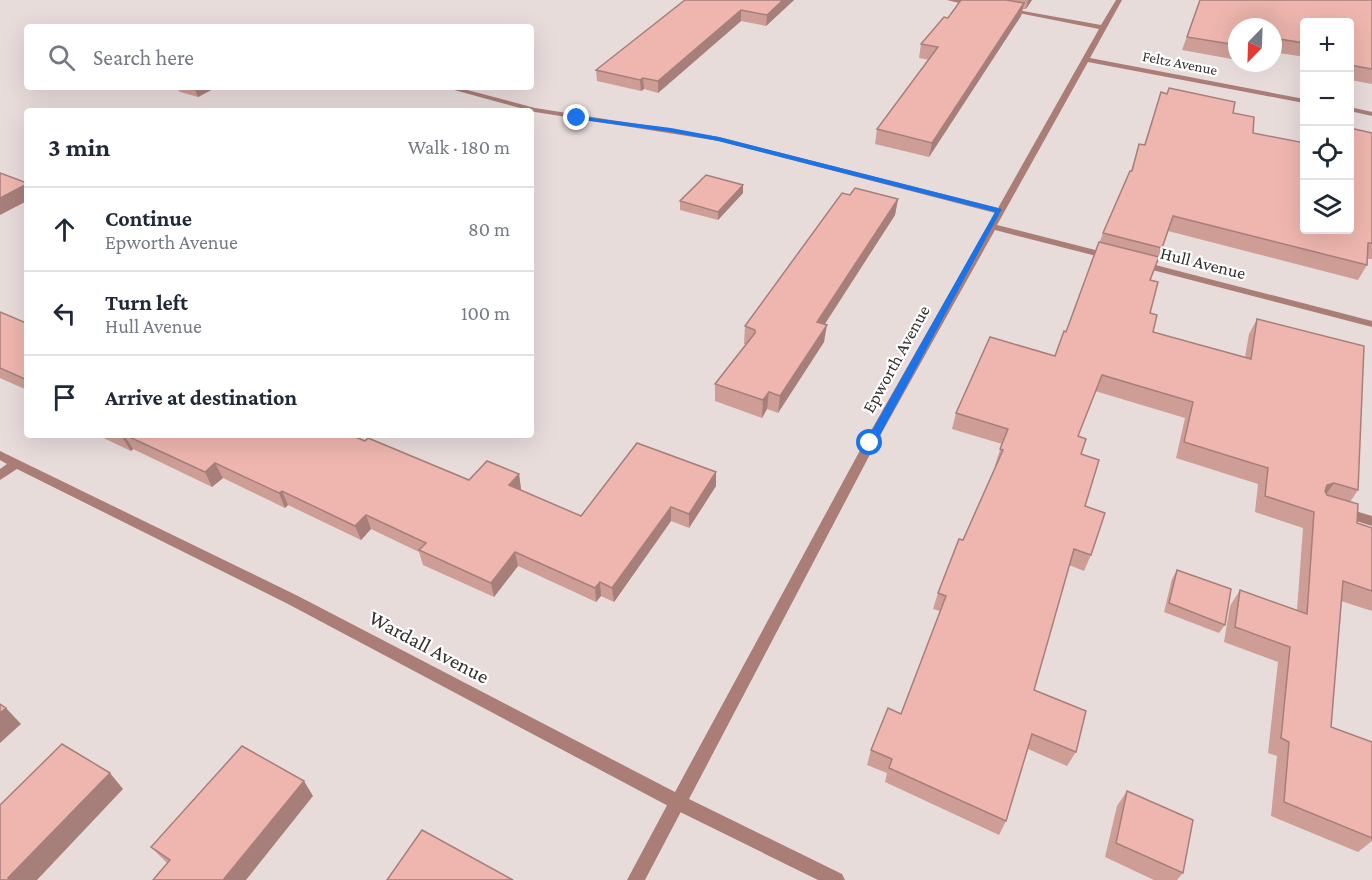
<!DOCTYPE html>
<html lang="en">
<head>
<meta charset="utf-8">
<style>
	:root { --surface:#fff; --page:#f2f2f3; --text:#1f2937; --muted:#747a83; --line:#e0e1e3 }
	body { margin:0; font-family:"Crimson Pro",serif; background:var(--page); color:var(--text) }
	.controls { position:absolute; right:18px; top:18px; display:grid; overflow:hidden; border-radius:6px; box-shadow:0 6px 24px #0002 }
	.controls button { width:54px; height:54px; display:grid; place-items:center; padding:0; border:0; border-bottom:2px solid var(--line); background:var(--surface); color:var(--text); font:30px sans-serif }
	.compass { position:absolute; left:1228px; top:18px; width:54px; height:54px; border-radius:50%; background:var(--surface); box-shadow:0 6px 24px #0002; rotate:203deg }
	.stop { position:absolute; width:18px; height:18px; margin:-14px; border:4px solid #1a73e8; border-radius:50%; background:#fff }
	.stop.end { background:#1a73e8; border-color:#fff; box-shadow:0 2px 6px #0008 }
	.list { margin:0; padding:0; list-style:none }
	h2 { display:flex; justify-content:space-between; align-items:center; height:78px; margin:0; padding:0 24px; font-size:26px }
	h2 small { font-size:20px; font-weight:400; color:var(--muted) }
	.list li { display:grid; grid-template-columns:39px 1fr auto; gap:18px; align-items:center; box-sizing:border-box; height:84px; padding:0 24px; border-top:2px solid var(--line) }
	.list b { display:block; font-size:22px; white-space:nowrap }
	.list p { margin:0; font-size:20px; white-space:nowrap; color:var(--muted) }
	.list em { font-size:20px; font-style:normal; color:var(--muted) }
	.icon { flex:none; width:33px; height:33px; fill:none; stroke:currentColor; stroke-width:2; stroke-linecap:round; stroke-linejoin:round }
	.map { position:relative; flex:none; width:1372px; height:880px; overflow:hidden }
	.search { position:absolute; background:var(--surface); box-shadow:0 6px 24px #0002; left:24px; top:24px; width:510px; height:66px; display:flex; align-items:center; gap:15px; box-sizing:border-box; padding:0 21px; border-radius:6px; color:var(--muted); font-size:22px }
	.panel { position:absolute; background:var(--surface); box-shadow:0 6px 24px #0002; left:24px; top:108px; width:510px; height:330px; border-radius:6px }
	.map>svg:first-child { display:block }
</style>
</head>
<body>
<div class="map">
<svg width="1372" height="880" viewBox="0 0 1372 880">
	<rect width="100%" height="100%" fill="#e8dcdb"/>
	<g fill="none" stroke-linecap="round" stroke-linejoin="round">
		<g fill="#aa7d77" fill-rule="evenodd">
			<path d="M1342,507L1372,516V526L1337,515L1336,512L1337,509Z"/>
			<path d="M678,794L684,796L686,802L645,880H627L672,796Z"/>
		</g>
		<g fill="#aa7d77" fill-rule="evenodd">
			<path d="M947,0H960L978,5L975,7Z"/>
			<path d="M1116,0H1122L1090,58L1304,99V103L1088,62L997,225L1115,255L1117,257L1112,260L995,230L876,443L689,799L842,874L845,880H818L672,808L288,604L17,469L0,480V469L7,464L0,460V451L298,596L675,792L864,443L995,213L719,141L535,112L443,87H456L535,108L719,137L998,208L1099,29L1004,10L1007,8L1101,25Z"/>
			<path d="M1350,107L1372,112V116L1350,111Z"/>
			<path d="M1140,261L1372,321V327L1137,266L1135,264Z"/>
		</g>
	</g>
	<g fill="#cd9d96">
		<path d="M685,0H794L766,26L741,21L658,93L644,89L641,91L597,81L596,70Z"/>
		<path d="M961,0H1032L1026,9H1023L1021,16L929,157L875,144L877,129L929,60L919,58L921,44L948,18Z"/>
		<path d="M1200,0H1372V84L1350,80V22H1305V57L1273,52V27H1237V60L1182,50Z"/>
		<path d="M175,87H217L198,97L180,92Z"/>
		<path d="M1161,92L1233,113L1253,133L1305,230L1372,133V259H1368L1367,265L1358,280L1168,231L1150,280V313L1153,332L1245,357L1249,334L1257,319L1358,490L1350,502L1357,523L1372,528V611L1341,601L1331,727L1372,742V841L1358,852L1271,816L1277,756L1268,753L1278,662L1224,642L1230,606L1240,590L1297,610L1303,528L1255,512L1258,484L1176,458L1185,418L1095,391L1078,436L1081,454L1085,506L1091,555L1084,571L1069,565L1034,690L1076,752L1067,766L1028,749L1006,821L999,835L885,782L887,773L867,765L871,750L901,714L940,611L933,609L938,593L963,540L996,466L995,465L1002,444L952,429L956,413L1055,356L1066,332L1103,233L1131,171L1139,144L1144,145Z"/>
		<path d="M743,185V193L718,220L680,210V201Z"/>
		<path d="M850,195L898,199L895,215L825,324L824,342L778,413L767,409L762,418L715,401V384L746,344H744L745,326Z"/>
		<path d="M0,312L26,323H27V390L0,378Z"/>
		<path d="M97,435H351L469,480L519,474L521,489L520,490L581,516L716,472V486L689,528L671,521L614,602L601,596L596,602L518,566L494,597L423,565L419,552L371,529L361,540L288,505L285,508L223,478L212,487L133,449L131,451Z"/>
		<path d="M1177,570L1225,625L1219,633L1164,612L1172,579Z"/>
		<path d="M1127,791L1183,873L1177,880H1154L1105,857L1117,806Z"/>
		<path d="M313,796L167,863L151,847Z"/>
	</g>
	<g fill="#a77f7a">
		<path d="M783,0H794L766,26L767,15Z"/>
		<path d="M1028,0H1032L1026,9Z"/>
		<path d="M1024,3L1021,16L929,157L932,143Z"/>
		<path d="M741,10V21L658,93V81Z"/>
		<path d="M643,78L644,89L641,91L640,80Z"/>
		<path d="M194,87H217L198,97Z"/>
		<path d="M27,184V201L0,215V198Z"/>
		<path d="M743,185V193L718,220V212Z"/>
		<path d="M898,199L895,215L815,339L817,322Z"/>
		<path d="M827,325L824,342L778,413L780,396Z"/>
		<path d="M769,392L767,409L762,418L763,400Z"/>
		<path d="M124,435L133,449L131,451L122,437Z"/>
		<path d="M215,463L223,478L212,487L205,472Z"/>
		<path d="M716,472V486L689,528V514Z"/>
		<path d="M519,474L521,489L512,500L509,485Z"/>
		<path d="M1334,483L1323,499L1327,485Z"/>
		<path d="M282,491L288,505L285,508L279,493Z"/>
		<path d="M671,507V521L614,602L612,588Z"/>
		<path d="M366,515L371,529L361,540L355,526Z"/>
		<path d="M515,552L518,566L494,597L491,583Z"/>
		<path d="M600,582L601,596L596,602L595,588Z"/>
		<path d="M6,708L21,724L0,743V713Z"/>
		<path d="M110,773L123,789L37,880H10L8,878Z"/>
		<path d="M304,781L313,796L246,880H223Z"/>
	</g>
	<g fill="#eeb6ae" stroke="#a77f7a" stroke-width="1.5">
		<path d="M685,0H783L767,15L741,10L658,81L643,78L640,80L596,70Z"/>
		<path d="M961,0H1006L1024,3L932,143L877,129L938,47L921,44L944,17L948,18Z"/>
		<path d="M1200,0H1372V69L1350,65V22H1305V43L1273,38V27H1237V45L1187,37Z"/>
		<path d="M1169,88L1235,102L1233,113L1254,117L1253,133L1305,143V230H1350V128L1372,133V243H1368L1367,265L1173,216L1162,248L1103,233L1130,171H1132L1139,144L1145,145L1161,92L1167,94Z"/>
		<path d="M0,173L27,183V184L0,198Z"/>
		<path d="M706,175L743,185L718,212L680,201Z"/>
		<path d="M855,188L898,199L817,322L827,325L780,396L769,392L763,400L715,384L755,333V330L745,326L842,193L850,195Z"/>
		<path d="M1099,242L1159,257L1150,280L1158,282L1150,313L1157,315L1153,332L1251,359L1257,319L1364,346L1358,490L1334,483L1327,485L1325,491L1327,495L1358,504L1357,523L1372,528V591L1343,581L1331,727L1372,742V838L1284,802L1289,742L1281,738L1290,647L1235,627L1240,590L1307,614L1314,512L1265,496L1268,468L1184,442L1193,402L1102,375L1078,436L1086,439L1081,454L1099,460L1085,506L1105,513L1091,555L1074,549L1034,690L1086,711L1076,752L1032,734L1006,821L889,768L892,759L871,750L888,708L901,714L946,596L938,593L959,539L963,540L1003,450L1000,449L1008,429L956,413L990,337L1055,356L1064,331L1066,332Z"/>
		<path d="M0,312L26,323H27V380L0,368Z"/>
		<path d="M125,435H351L365,441L368,438L469,480L487,461L519,474L509,485L581,516L637,443L716,472L689,514L671,507L612,588L600,582L595,588L515,552L491,583L419,550L426,543L366,515L355,526L282,491L279,493L215,463L205,472Z"/>
		<path d="M1177,570L1231,589L1225,625L1169,603Z"/>
		<path d="M0,704L6,708L0,713Z"/>
		<path d="M62,744L110,773L8,878L11,880H0V805Z"/>
		<path d="M242,746L304,781L223,880H153L170,860L151,847Z"/>
		<path d="M1127,791L1193,820L1183,873L1116,843Z"/>
		<path d="M422,830L513,880H387Z"/>
	</g>
	<path fill="#1a73e8" d="M577,116L671,128L719,137L1002,209L874,446L870,447L865,443L995,212L718,141L671,132L575,119Z"/>
	<g text-anchor="middle" dominant-baseline="central" stroke-width="4.5" stroke-linejoin="round" paint-order="stroke">
		<g font-size="15" fill="#34302f" stroke="#fff">
			<text transform="translate(1180 63) rotate(11)">Feltz Avenue</text>
		</g>
		<g font-size="18" fill="#34302f" stroke="#fff">
			<text transform="translate(1203 263) rotate(14)">Hull Avenue</text>
			<text transform="translate(896 359) rotate(-61)">Epworth Avenue</text>
		</g>
		<g font-size="21" fill="#34302f" stroke="#fff">
			<text transform="translate(429 647) rotate(28)">Wardall Avenue</text>
		</g>
	</g>
</svg>
<div class="controls">
<button>+</button>
<button>−</button>
<button><svg class="icon" aria-label="locate" viewBox="0 0 24 24"><circle cx="12" cy="12" r="6"/><path d="M12 2v4M12 18v4M2 12h4M18 12h4"/></svg></button>
<button><svg class="icon" aria-label="layers" viewBox="0 0 24 24"><path d="M12 4l9 5-9 5-9-5zM3 14l9 5 9-5"/></svg></button>
</div>
<svg class="compass" viewBox="-18 -18 36 36"><path d="M0-13l5 13h-10z" fill="#e53935"/><path d="M0 13l5-13h-10z" fill="#747a83"/></svg>
<div class="stop" style="left:870px;top:443px"></div>
<div class="stop end" style="left:577px;top:118px"></div>
<div class="search"><svg class="icon" aria-label="search" viewBox="0 0 24 24"><circle cx="10" cy="10" r="6"/><path d="M15 15l6 6"/></svg>Search here</div>
<section class="panel">
<h2>3 min<small>Walk · 180 m</small></h2>
<ul class="list">
<li><svg class="icon" aria-label="ahead" viewBox="0 0 24 24"><path d="M12 20V5M6 11l6-6 6 6"/></svg><div><b>Continue</b><p>Epworth Avenue</p></div><em>80 m</em></li>
<li><svg class="icon" aria-label="left" viewBox="0 0 24 24"><path d="M17 20v-9H6M10 6l-5 5 5 5"/></svg><div><b>Turn left</b><p>Hull Avenue</p></div><em>100 m</em></li>
<li><svg class="icon" aria-label="arrive" viewBox="0 0 24 24"><path d="M6 21V4h12l-3 4 3 4H6"/></svg><div><b>Arrive at destination</b></div></li>
</ul>
</section>
</div>
</body>
</html>
